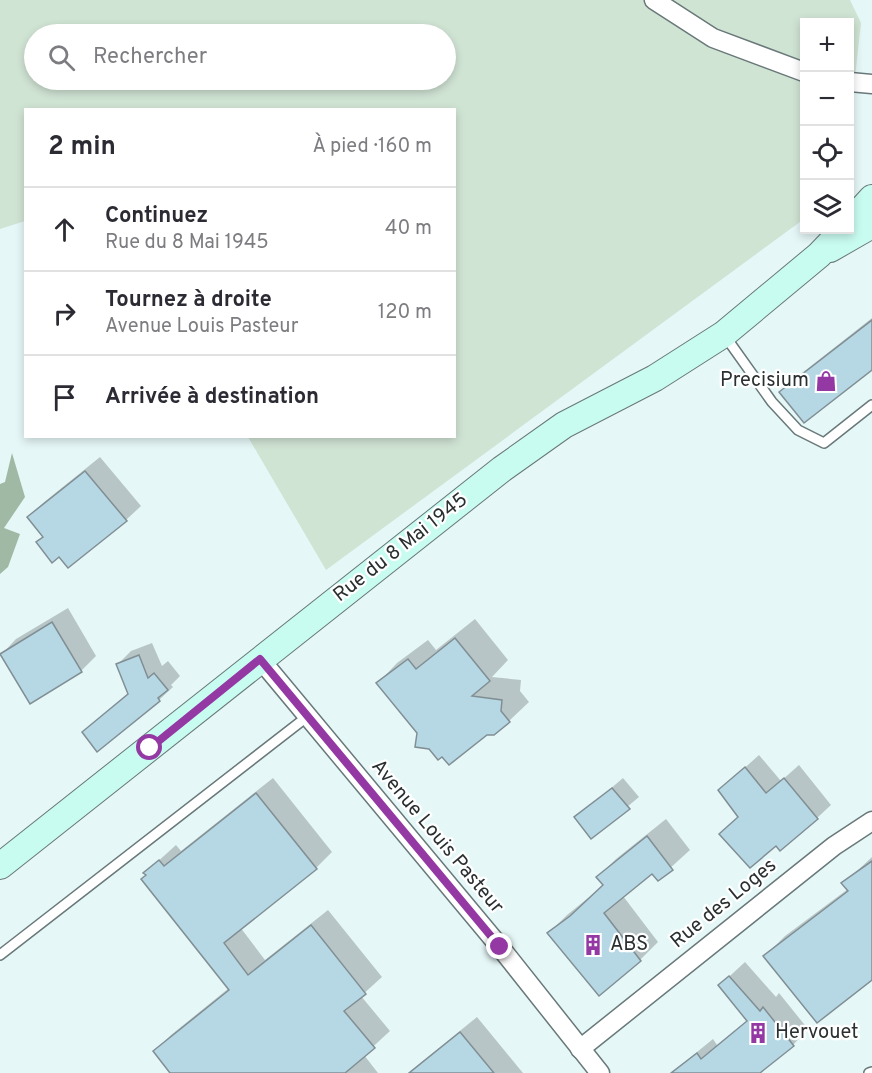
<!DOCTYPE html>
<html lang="fr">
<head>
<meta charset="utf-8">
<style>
	:root { --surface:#fff; --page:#f7f7f7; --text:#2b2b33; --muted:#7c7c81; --line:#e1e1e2 }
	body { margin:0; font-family:Overpass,sans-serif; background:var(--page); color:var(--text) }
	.controls { position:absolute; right:18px; top:18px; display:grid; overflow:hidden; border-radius:0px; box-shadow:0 3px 9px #0003 }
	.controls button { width:54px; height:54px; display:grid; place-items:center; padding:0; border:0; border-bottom:2px solid var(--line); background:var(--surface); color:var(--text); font:30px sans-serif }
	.stop { position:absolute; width:18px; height:18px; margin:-14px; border:4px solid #9438a3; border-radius:50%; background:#fff }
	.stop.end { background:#9438a3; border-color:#fff; box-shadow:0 2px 6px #0008 }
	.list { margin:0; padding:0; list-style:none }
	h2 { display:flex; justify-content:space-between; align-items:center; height:78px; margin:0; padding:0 24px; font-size:26px }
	h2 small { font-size:20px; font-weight:400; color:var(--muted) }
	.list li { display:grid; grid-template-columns:39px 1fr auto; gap:18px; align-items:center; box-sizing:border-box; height:84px; padding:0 24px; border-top:2px solid var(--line) }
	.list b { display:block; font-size:22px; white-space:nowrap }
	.list p { margin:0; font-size:20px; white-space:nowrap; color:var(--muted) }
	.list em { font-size:20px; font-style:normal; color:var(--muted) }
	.icon { flex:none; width:33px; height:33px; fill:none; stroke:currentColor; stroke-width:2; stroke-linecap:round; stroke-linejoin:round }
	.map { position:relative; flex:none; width:872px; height:1073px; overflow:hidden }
	.search { position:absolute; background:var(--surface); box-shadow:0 3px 9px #0003; left:24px; top:24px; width:432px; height:66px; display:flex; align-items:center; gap:15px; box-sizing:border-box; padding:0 21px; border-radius:33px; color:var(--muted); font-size:22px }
	.panel { position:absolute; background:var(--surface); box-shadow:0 3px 9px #0003; left:24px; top:108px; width:432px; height:330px; border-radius:0px }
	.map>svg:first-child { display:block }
</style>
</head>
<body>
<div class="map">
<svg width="872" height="1073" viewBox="0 0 872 1073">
	<rect width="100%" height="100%" fill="#e6f7f8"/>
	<path fill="#d0e4d4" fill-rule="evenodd" d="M0,0H850L861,23L850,122V22H804V219L326,570L248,437L454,436V110H26L25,221L0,229ZM34,34H446V80H34Z"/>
	<path fill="#a0b9a4" d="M12,453L25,497L4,528L20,534L8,567L0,574V484L5,482Z"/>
	<g fill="#0003">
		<path d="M872,318V368L781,392L797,377Z"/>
		<path d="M100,457L141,506L126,520L59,555L29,517L43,503Z"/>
		<path d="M68,608L96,656L81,671L1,655L16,639Z"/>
		<path d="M475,619L508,660L492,677L521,680L520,691L529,702L509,721L418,733L378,683L397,663L428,640L436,650Z"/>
		<path d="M152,643L162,666L168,661L180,676L171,685L173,687L159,700L84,732L130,692L118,664L131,651Z"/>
		<path d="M759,755L781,781L799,765L831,805L817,818L739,816L720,790Z"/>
		<path d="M273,778L332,852L316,868L240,927L265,960L328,910L382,977L361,996L390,1031L364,1055L378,1073H172L155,1051L171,1035L229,988L145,873L176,845L181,851Z"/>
		<path d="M623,778L639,797L591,837L576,818Z"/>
		<path d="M666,819L690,850L658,879L652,872L623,896L658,942L640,960L549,933L567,915L604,885L598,877L616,859Z"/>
		<path d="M872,857V978L765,956L785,936L848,889L843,884Z"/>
		<path d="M745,962L776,997L779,993L808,1029L793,1045L757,1073H671L713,1039L717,1045L748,1020L720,985Z"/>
		<path d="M477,1017L523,1073H408Z"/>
	</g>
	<g fill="#b6d8e5" stroke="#818f94" stroke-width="1.5">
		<path d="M872,320V370L804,423L779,392Z"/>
		<path d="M85,471L127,521L68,568L59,557L52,563L36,542L43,537L27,517Z"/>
		<path d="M52,622L82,672L30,704L0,654Z"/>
		<path d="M455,638L490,681L472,696L502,700L501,711L510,722L494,735H487L449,765L442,757L438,760L429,749L415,747L417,733L376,683L408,659L416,669Z"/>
		<path d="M139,655L148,678L154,673L168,690L158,698L160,701L97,752L82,732L128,694L116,664Z"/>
		<path d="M745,767L766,793L784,778L818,819L780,851L776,846L750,868L719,834L738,817L718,790Z"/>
		<path d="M612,788L630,809L591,839L574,817Z"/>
		<path d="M256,793L317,869L224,943L248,975L311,925L366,994L344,1011L375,1048L345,1073H170L153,1051L229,990L141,879L146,875L143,873L159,860L164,866Z"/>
		<path d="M647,836L673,870L658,881L652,874L604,913L641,961L599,996L547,933L570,916L603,885L596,877Z"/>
		<path d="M872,861V980L817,1023L763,956L848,891L841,883Z"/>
		<path d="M729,976L760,1011L763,1007L794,1046L760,1073H671L697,1053L701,1059L747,1021L718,985Z"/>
		<path d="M460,1032L494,1073H409Z"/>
	</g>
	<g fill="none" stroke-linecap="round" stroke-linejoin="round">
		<defs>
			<g id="lane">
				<path d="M725,336L772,402L798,430L824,443L872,405"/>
				<path d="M0,955L308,716"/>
				<path d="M869,1073L872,1072"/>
			</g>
			<g id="street">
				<path d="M654,0L713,38L804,72"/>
				<path d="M850,82L872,84"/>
				<path d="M260,659L500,947L600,1073"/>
				<path d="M580,1049L834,846L872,821"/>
			</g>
			<g id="secondary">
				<path d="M850,222L872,198"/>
				<path d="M830,249L872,225"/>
				<path d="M0,866L502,469L564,425L655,378L724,334L819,255L843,230"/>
			</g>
		</defs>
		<use href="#lane" stroke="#697879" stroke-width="12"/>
		<use href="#street" stroke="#697879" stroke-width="21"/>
		<use href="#secondary" stroke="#697879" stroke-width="28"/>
		<use href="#lane" stroke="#fff" stroke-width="9"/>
		<use href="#street" stroke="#fff" stroke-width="18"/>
		<use href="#secondary" stroke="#c9fcf1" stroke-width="26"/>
	</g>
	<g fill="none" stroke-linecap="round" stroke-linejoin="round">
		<path stroke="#9438a3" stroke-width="8" d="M150,748L260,659L500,947"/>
	</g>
	<defs>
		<symbol id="shop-bare" viewBox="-9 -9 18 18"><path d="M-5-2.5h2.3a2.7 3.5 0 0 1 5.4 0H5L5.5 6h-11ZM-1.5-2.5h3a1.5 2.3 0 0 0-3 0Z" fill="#9438a3" stroke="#fff" stroke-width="2.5" paint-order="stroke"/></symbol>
		<symbol id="building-bare" viewBox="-9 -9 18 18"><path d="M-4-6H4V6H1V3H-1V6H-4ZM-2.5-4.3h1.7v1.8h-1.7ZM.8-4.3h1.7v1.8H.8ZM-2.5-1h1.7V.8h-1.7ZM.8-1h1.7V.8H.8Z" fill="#9438a3" stroke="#fff" stroke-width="2.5" paint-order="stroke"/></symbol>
	</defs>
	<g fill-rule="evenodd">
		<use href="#shop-bare" x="811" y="366" width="30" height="30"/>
		<use href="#building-bare" x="578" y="930" width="30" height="30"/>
		<use href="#building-bare" x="743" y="1018" width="30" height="30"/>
	</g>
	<g text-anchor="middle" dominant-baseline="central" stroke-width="4.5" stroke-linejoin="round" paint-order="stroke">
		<g font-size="20" fill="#2a3031" stroke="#fff" text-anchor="start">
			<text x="809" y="381" text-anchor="end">Precisium</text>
			<text x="610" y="945">ABS</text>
			<text x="775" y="1033">Hervouet</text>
		</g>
		<g font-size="20" fill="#2a3031" stroke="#fff">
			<text transform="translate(401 548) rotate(-38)">Rue du 8 Mai 1945</text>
			<text transform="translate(437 837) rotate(50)">Avenue Louis Pasteur</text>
			<text transform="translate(724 904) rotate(-39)">Rue des Loges</text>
		</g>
	</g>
</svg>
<div class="controls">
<button>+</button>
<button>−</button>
<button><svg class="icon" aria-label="locate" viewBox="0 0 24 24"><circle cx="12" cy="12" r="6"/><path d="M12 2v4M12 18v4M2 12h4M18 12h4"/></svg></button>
<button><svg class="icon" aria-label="layers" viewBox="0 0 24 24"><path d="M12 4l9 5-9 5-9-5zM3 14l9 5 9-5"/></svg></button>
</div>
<div class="stop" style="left:150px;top:748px"></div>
<div class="stop end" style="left:500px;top:947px"></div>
<div class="search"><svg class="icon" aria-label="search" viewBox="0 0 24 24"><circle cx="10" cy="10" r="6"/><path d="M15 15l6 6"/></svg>Rechercher</div>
<section class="panel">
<h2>2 min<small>À pied · 160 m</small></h2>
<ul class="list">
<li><svg class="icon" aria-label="ahead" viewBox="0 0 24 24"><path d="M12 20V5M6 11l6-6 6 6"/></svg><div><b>Continuez</b><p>Rue du 8 Mai 1945</p></div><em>40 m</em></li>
<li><svg class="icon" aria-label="right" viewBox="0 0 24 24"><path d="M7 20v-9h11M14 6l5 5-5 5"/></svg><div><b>Tournez à droite</b><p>Avenue Louis Pasteur</p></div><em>120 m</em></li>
<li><svg class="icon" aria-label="arrive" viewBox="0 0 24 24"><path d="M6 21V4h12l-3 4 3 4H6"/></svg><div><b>Arrivée à destination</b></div></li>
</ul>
</section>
</div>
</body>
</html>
